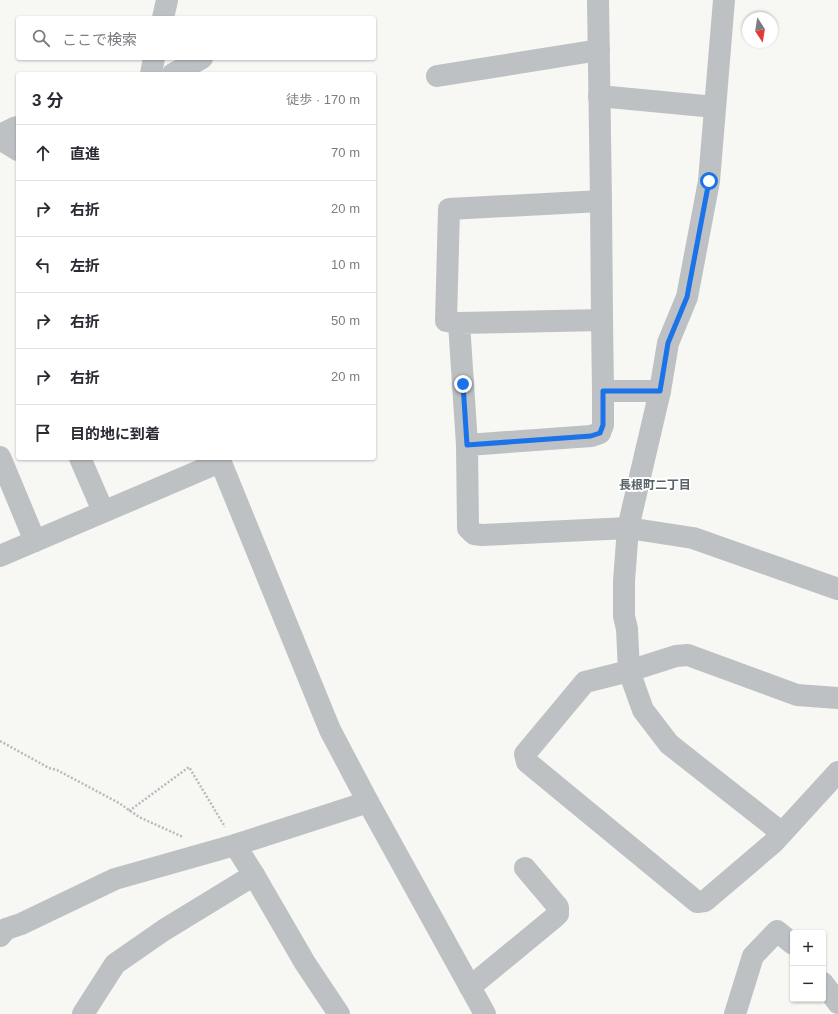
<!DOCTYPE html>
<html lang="ja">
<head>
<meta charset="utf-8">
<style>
	:root { --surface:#fff; --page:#f2f2f3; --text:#2b2b33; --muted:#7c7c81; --line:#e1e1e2 }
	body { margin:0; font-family:Helvetica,"Noto Sans JP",sans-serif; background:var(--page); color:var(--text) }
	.controls { position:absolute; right:12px; bottom:12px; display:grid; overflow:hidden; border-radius:4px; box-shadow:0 1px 3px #0004 }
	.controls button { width:36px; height:36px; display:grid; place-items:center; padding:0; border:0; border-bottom:1px solid var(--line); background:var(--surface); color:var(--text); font:20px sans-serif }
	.compass { position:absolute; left:742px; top:12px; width:36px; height:36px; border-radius:50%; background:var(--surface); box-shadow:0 1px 3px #0004; rotate:168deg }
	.stop { position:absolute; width:12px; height:12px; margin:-9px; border:3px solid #1a73e8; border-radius:50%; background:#fff }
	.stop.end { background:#1a73e8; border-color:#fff; box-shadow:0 1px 4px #0008 }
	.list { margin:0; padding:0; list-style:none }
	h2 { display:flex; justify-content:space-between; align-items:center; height:52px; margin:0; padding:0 16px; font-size:17px }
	h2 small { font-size:13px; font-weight:400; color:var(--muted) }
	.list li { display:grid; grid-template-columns:26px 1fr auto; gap:12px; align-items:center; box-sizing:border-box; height:56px; padding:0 16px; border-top:1px solid var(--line) }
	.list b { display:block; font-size:15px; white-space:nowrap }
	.list em { font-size:13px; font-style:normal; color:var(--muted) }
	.icon { flex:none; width:22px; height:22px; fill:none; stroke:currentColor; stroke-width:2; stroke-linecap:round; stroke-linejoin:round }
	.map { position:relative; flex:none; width:838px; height:1014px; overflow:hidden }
	.search { position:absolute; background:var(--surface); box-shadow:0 1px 3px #0004; left:16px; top:16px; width:360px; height:44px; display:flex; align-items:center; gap:10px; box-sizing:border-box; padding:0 14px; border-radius:4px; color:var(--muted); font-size:15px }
	.panel { position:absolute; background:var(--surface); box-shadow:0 1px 3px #0004; left:16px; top:72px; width:360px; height:388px; border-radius:4px }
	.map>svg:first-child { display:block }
</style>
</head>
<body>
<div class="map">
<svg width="838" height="1014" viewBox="0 0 838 1014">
	<rect width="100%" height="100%" fill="#f7f7f4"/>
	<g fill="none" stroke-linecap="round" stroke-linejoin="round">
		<g stroke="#b7bbbc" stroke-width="2.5" stroke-dasharray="2 2" stroke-linecap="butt">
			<path d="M0,741L49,768L57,770L119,803L139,817L183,837"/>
			<path d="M129,811L189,767L225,827"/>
		</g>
		<g stroke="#bdc1c4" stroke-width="22">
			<path d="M598,0L601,201L602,320"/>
			<path d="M724,0L709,181L687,297L668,343L660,391L628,528L624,581V616L627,629L629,671L643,710L669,744L782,833"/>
			<path d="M163,18L167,0"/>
			<path d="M151,74L154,58"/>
			<path d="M173,74L202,58"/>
			<path d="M437,76L599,50"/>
			<path d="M599,96L715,107"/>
			<path d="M0,135L14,128L18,127"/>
			<path d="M0,139L18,150"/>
			<path d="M459,323L446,321L449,209L601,201"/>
			<path d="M603,391H660"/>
			<path d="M467,445L591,436L600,433L603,425V391L602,320L459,323L467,445L468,528L474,534L482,535L628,528L693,538L838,589"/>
			<path d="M0,457L35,541"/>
			<path d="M80,458L103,511"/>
			<path d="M219,458L330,730L368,802L485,1014"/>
			<path d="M0,556L220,462"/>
			<path d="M838,698L797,695L688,655L676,656L629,671L585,682L525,754L527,762L697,902L705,901L773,843L838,772"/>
			<path d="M235,845L254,875L305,963L339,1014"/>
			<path d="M0,936L6,929L21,924L115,879L235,845L368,802"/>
			<path d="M823,983L838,1003"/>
			<path d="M470,987L555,917L558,914V907L525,868"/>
			<path d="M83,1014L115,964L164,930L254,875"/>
			<path d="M735,1014L753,956L777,931L793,944"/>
		</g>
	</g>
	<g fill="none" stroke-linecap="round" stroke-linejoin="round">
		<path stroke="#1a73e8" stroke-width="5" d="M463,384L467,445L591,436L600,433L603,425V391H660L668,343L687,297L709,181"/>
	</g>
	<g text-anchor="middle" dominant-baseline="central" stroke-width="4" stroke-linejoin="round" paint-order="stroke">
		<g font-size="12" font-weight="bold" fill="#576268" stroke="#fff">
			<text x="655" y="485">長根町二丁目</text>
		</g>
	</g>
</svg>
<div class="controls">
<button>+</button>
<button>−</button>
</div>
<svg class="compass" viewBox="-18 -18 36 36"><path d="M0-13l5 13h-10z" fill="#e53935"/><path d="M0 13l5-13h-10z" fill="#7c7c81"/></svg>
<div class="stop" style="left:709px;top:181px"></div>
<div class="stop end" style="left:463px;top:384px"></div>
<div class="search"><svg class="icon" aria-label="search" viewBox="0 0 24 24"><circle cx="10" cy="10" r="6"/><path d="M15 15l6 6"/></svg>ここで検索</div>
<section class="panel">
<h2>3 分<small>徒歩 · 170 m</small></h2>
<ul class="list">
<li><svg class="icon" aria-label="ahead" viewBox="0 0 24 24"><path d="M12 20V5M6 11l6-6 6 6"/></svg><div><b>直進</b></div><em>70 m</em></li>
<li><svg class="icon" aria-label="right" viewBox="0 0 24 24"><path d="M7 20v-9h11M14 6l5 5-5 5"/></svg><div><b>右折</b></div><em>20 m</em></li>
<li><svg class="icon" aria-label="left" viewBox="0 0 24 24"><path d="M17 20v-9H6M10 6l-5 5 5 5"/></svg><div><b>左折</b></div><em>10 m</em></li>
<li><svg class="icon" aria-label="right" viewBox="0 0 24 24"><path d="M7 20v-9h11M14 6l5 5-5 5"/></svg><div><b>右折</b></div><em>50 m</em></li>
<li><svg class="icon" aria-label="right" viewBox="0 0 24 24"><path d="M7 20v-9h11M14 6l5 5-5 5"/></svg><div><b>右折</b></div><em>20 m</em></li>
<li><svg class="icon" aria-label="arrive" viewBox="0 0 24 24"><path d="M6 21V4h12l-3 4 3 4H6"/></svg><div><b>目的地に到着</b></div></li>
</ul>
</section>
</div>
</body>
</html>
